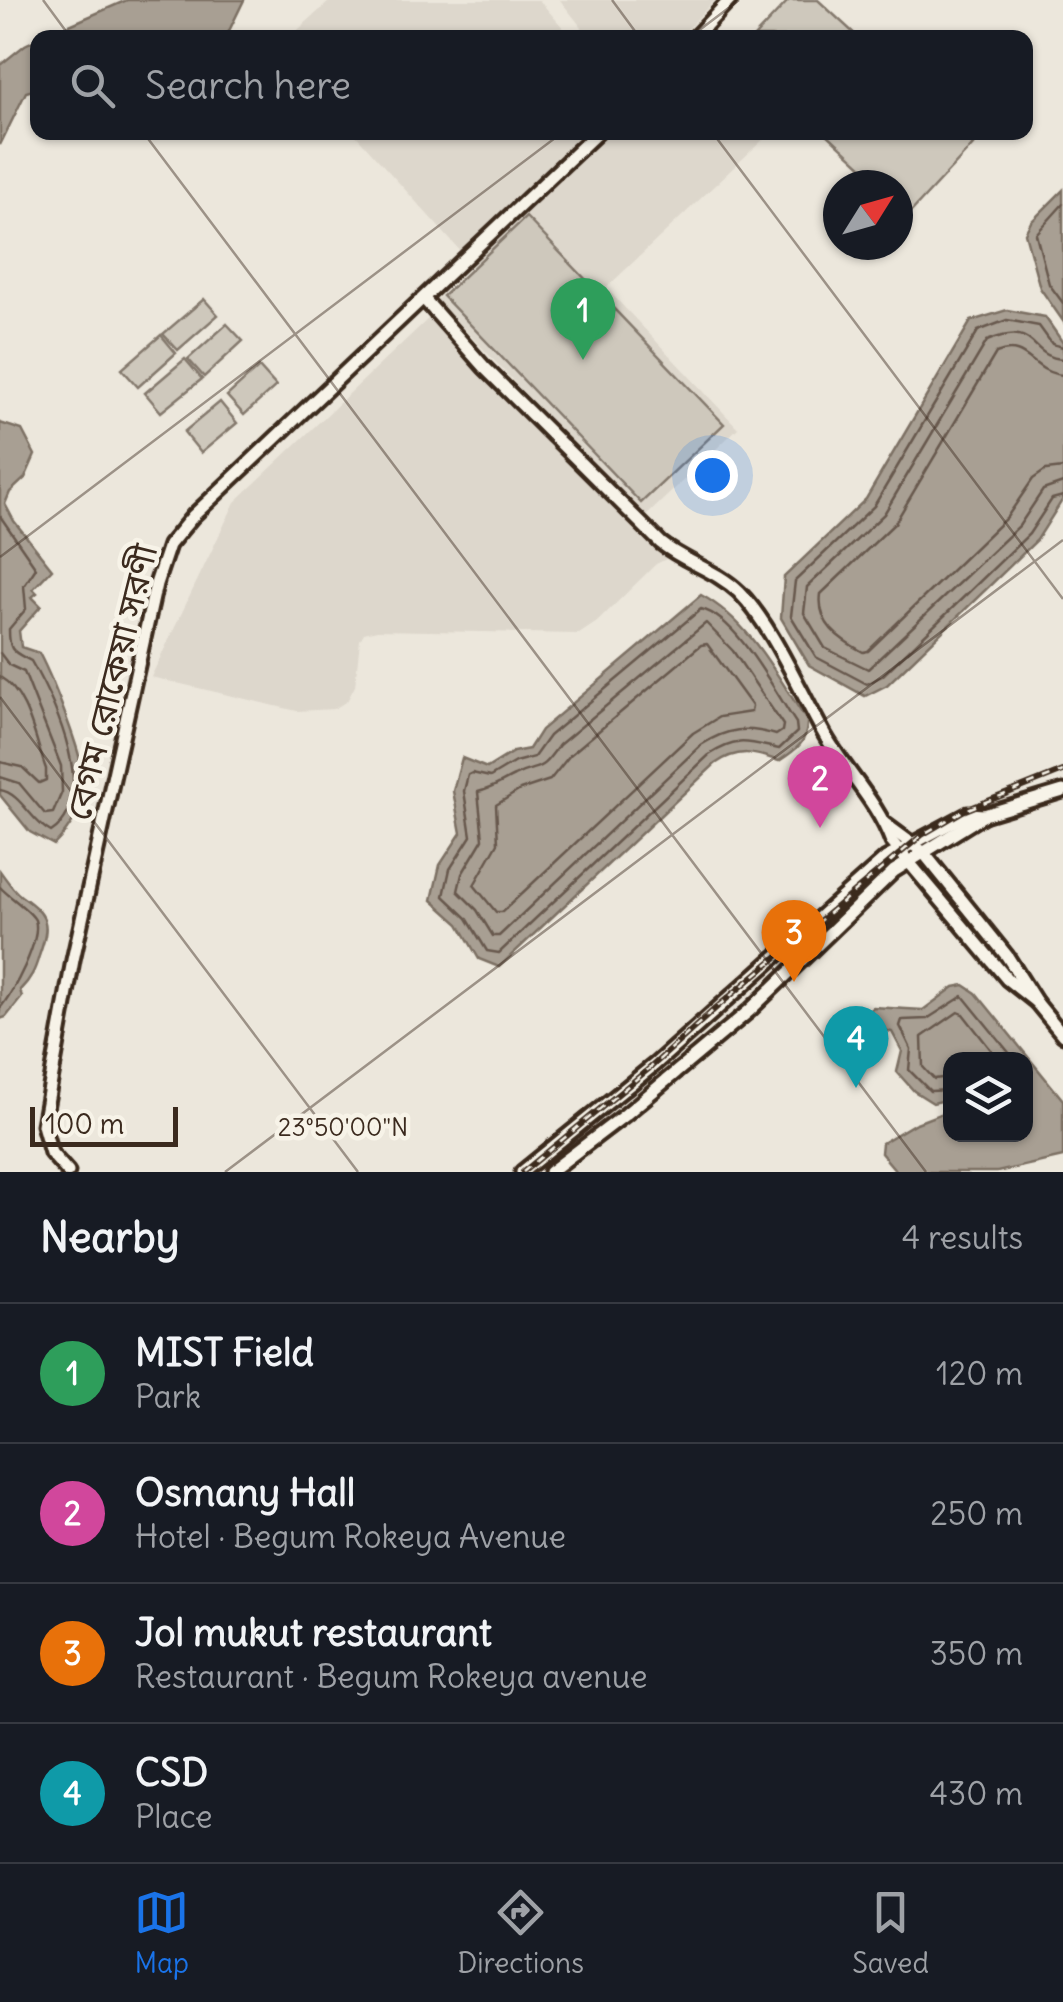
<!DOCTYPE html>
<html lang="en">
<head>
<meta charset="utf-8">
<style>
	:root { --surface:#171b24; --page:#20242c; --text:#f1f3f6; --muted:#9ea1a6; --line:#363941; --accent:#1a73e8 }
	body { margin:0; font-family:Delius,"Noto Sans Bengali",sans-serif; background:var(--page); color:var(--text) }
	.controls { position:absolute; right:30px; bottom:30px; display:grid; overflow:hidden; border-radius:20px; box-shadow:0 2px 8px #0004 }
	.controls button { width:90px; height:90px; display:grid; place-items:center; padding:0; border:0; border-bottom:2px solid var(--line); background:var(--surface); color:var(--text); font:50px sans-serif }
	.compass { position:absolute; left:823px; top:170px; width:90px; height:90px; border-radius:50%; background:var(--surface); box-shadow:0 2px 8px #0004; rotate:53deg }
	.scale { position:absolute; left:30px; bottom:25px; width:148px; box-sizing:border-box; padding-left:10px; border:5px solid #3b2a1e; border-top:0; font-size:28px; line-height:35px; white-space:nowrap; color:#3b2a1e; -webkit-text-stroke:8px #f7f3e8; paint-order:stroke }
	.you { position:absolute; left:712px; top:475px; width:35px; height:35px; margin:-25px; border:8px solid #fff; border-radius:50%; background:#1a73e8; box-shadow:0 0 0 15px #1a73e833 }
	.badge { display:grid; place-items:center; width:65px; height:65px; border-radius:50%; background:var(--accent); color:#fff; font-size:32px; font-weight:700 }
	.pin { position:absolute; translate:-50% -82px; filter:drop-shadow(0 2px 5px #0008) }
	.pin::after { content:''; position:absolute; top:52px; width:35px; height:30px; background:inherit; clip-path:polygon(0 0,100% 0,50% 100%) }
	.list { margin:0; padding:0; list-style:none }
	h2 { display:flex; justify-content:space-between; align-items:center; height:130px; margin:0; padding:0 40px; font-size:42px }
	h2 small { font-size:32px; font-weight:400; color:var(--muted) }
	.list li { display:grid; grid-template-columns:65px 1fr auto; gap:30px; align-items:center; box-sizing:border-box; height:140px; padding:0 40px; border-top:2px solid var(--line) }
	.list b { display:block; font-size:38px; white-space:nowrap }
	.list p { margin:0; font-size:32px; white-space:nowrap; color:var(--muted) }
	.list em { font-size:32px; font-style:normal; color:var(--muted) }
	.icon { flex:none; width:55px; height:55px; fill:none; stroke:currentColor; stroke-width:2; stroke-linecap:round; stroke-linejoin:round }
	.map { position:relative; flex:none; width:1063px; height:1172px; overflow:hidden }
	.search { position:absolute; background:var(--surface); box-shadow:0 2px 8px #0004; left:30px; right:30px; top:30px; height:110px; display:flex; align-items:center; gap:25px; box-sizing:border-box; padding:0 35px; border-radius:20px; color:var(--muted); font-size:38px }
	.sheet { height:690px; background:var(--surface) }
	nav { display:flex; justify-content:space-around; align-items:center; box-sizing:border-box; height:140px; border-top:2px solid var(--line); background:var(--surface); font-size:28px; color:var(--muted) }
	nav a { display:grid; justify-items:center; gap:5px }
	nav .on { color:var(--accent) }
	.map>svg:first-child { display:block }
</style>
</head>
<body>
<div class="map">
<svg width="1063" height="1172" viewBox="0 0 1063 1172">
	<rect width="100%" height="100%" fill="#ece7dc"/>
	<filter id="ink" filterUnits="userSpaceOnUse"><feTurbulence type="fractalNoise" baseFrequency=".01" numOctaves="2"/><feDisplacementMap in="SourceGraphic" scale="20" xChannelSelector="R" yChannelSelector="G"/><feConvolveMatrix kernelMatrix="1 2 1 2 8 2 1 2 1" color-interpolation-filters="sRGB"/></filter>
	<g filter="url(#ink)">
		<g fill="#ddd7cc">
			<path d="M331,0H539L571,37H290Z"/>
			<path d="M560,0H715L680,37L590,38Z"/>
			<path d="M354,133H770L606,288L738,428L643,519L437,300L473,265Z"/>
			<path d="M429,318L668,558L656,564L597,622L579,634L377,630L364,633L360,640L355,686L347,701L334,709L297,711L151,677L235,502Z"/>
		</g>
		<g fill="#cec8bc" stroke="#84796d" stroke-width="2.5">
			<path d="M789,0H818L858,37H754Z"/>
			<path d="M826,133H960L973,145L911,212L898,200V185H882Z"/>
			<path d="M526,217L724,424L641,503L443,296Z"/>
			<path d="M204,299L218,315L178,350L163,334Z"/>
			<path d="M227,324L243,341L204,377L188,359Z"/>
			<path d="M161,335L176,353L138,387L122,369Z"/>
			<path d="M185,359L202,379L161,412L145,393Z"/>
			<path d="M259,367L276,386L244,415L227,396Z"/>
			<path d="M220,402L237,423L201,453L184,432Z"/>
		</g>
		<g fill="#a89f93" stroke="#7c7064" stroke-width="2.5">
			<path d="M127,0H244L226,37H42Z"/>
			<path d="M37,39V89L26,92L0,145V65L25,45Z"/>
			<path d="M1063,190V321L1040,288L1025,233L1031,222Z"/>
			<path d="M1007,310L1045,317L1063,343V499L1037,540L887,685L865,696L809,665L781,618L784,577L866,499L971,321Z"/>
			<path d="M0,423L22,430L35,455L25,478L10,492L5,504L14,521L52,569L33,589L37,593L32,597L41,606L19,631L21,647L39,653C51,676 60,700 69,725C87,775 94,804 54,845L30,832L0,795Z"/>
			<path d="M701,595C750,621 777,676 807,721C808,742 796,750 779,761C754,752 738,748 715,764L499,967L479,959L459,924L432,900L440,865L461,833L453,791L462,758L487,768L513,752L529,749L541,730Z"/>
			<path d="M0,871C6,879 13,890 21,896C48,915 51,923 39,956C35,970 31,979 20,990L22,997L6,1017L0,1019Z"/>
			<path d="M964,985L976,993L1063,1100V1157L997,1172H897L881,1153L882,1143L914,1124L950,1110V1134H1026V1060H950V1099L933,1103L914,1091L897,1072L902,1051L892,1032L869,1026L863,1017L873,1007L923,1010L954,987Z"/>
		</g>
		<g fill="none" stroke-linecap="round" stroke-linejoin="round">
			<g stroke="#67594d" stroke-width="2.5">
				<path d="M1063,204L1036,234L1049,284L1063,303"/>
				<path d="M1063,347L1052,344L1039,326L1007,320L978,331L874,506L795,581L791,616L816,657L867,684L882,676L1029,534L1052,499L1063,496"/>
				<path d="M1063,359C1027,357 1040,320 987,341L884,514L807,587L804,613L825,648L868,669L1019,526L1043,490L1063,483"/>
				<path d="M1063,375C1031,373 1028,340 996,353L895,523L821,594C817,624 839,639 863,652L868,651L1007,517L1033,479L1046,470L1063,468"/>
				<path d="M0,516L36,568L24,586L26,609L9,629C9,653 13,651 31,661C54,701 101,799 51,832C31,822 21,793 0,790"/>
				<path d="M701,609C737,617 775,692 796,723L797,732L779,749C748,742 738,736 709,755L499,953L487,951L467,918L444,896L450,869L471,836L464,791L468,775L472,773L490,777L515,762L534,757L549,736Z"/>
				<path d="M706,623L733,651L783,725L782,731L776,735C747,726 727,728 701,745L499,936H493L477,910L458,891L462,874L483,839L478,792C494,788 499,783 514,776C542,762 537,776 559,745Z"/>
				<path d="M701,645L707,644L752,706L751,712L719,717L693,733L502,912H496L474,885L498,843L496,805L520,790L550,780L570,755Z"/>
				<path d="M0,653L9,665L24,672L61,766L62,792L53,813L45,814L19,783L0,777"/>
				<path d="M0,677C28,693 35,740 46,769V780L39,783L22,767L0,762"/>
				<path d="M0,887C9,897 31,911 35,920C42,939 12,995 0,1008"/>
				<path d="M950,1077L934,1079L923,1067L922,1037L958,1012L963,1014L999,1060"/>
				<path d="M950,1090L930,1091L909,1070L911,1049L900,1026L902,1020L927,1019L963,996L1015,1060"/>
			</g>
			<defs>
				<g id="secondary">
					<path d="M694,38L730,0"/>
					<path d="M424,299L484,367L661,543C686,563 716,570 739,592C773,626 801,694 826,737C847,773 878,803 892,842L1007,979L1036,1002"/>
					<path d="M885,824L923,852L1007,956L1036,1002L1063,1035"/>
					<path d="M68,1172L51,1153L43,1125L73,960L156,584L169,545L193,516L598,132"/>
					<path d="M522,1172L654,1065L886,858L968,814L984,815L1063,791"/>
					<path d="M550,1172L626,1114L749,1011L894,871L984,815"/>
				</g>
			</defs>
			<use href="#secondary" stroke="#3b2a1e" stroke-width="19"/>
			<use href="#secondary" stroke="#f7f3e8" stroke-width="11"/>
			<defs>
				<path id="rail" d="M523,1172L651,1067L717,1007L922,835L963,811L1063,771"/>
			</defs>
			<use href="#rail" stroke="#3b2a1e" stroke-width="6"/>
			<use href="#rail" stroke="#f7f3e8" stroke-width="2.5" stroke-dasharray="8" stroke-linecap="butt"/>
		</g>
	</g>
	<path fill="none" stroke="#3b2a1e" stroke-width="2.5" stroke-opacity="0.45" d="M43,0L71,38M612,0L640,38M689,38L739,0M143,132L926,1172M712,132L1063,599M0,557L563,132M0,697L358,1172M225,1172L1063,540"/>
	<g text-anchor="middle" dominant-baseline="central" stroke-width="9" stroke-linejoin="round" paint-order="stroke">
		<g font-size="35" fill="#3b2a1e" stroke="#f7f3e8">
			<text transform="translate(111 682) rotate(-76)">বেগম রোকেয়া সরণী</text>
		</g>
	</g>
	<g font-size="25" text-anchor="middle" fill="#3b2a1e" stroke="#f7f3e8" stroke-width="9" stroke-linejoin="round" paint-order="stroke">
		<text x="343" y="1136">23°50'00"N</text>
	</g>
</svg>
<div class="controls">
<button><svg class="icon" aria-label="layers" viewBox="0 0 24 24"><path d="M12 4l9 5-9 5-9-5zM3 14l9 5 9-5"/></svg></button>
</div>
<svg class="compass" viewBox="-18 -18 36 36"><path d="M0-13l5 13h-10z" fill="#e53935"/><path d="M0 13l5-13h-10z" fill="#9ea1a6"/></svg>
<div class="scale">100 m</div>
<div class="you"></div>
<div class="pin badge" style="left:583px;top:360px;background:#2e9e5b">1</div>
<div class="pin badge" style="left:820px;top:828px;background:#d1479c">2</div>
<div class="pin badge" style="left:794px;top:982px;background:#e8710a">3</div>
<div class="pin badge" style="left:856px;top:1088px;background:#0f9aa8">4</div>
<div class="search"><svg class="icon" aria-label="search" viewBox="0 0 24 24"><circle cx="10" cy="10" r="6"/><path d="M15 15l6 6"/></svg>Search here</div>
</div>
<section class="sheet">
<h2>Nearby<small>4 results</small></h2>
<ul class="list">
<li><span class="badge" style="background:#2e9e5b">1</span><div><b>MIST Field</b><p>Park</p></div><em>120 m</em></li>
<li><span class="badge" style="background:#d1479c">2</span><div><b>Osmany Hall</b><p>Hotel · Begum Rokeya Avenue</p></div><em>250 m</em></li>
<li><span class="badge" style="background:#e8710a">3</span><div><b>Jol mukut restaurant</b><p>Restaurant · Begum Rokeya avenue</p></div><em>350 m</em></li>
<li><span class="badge" style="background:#0f9aa8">4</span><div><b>CSD</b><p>Place</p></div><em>430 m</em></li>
</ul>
</section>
<nav>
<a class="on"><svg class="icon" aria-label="map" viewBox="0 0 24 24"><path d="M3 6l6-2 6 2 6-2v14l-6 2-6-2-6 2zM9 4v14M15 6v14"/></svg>Map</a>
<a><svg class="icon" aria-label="directions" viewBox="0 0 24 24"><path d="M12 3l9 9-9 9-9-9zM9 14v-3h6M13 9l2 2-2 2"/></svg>Directions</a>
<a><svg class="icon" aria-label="saved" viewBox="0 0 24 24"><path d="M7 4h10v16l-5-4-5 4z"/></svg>Saved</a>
</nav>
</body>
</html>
